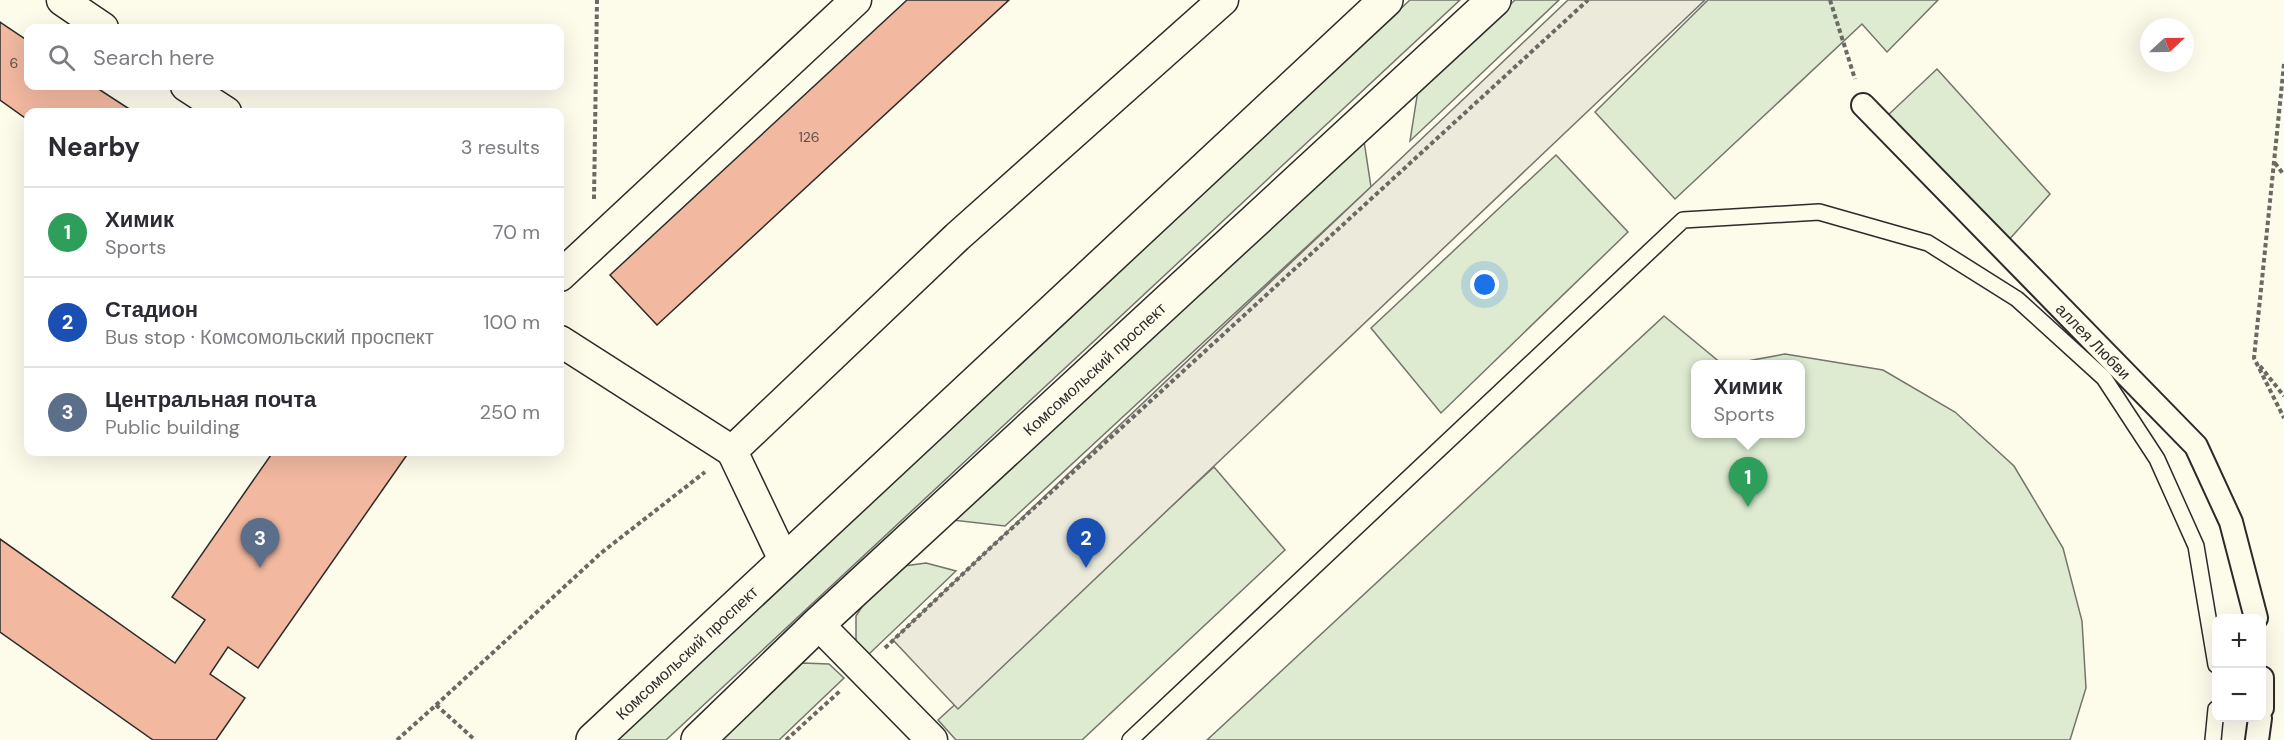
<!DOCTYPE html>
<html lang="en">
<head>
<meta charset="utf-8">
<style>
	:root { --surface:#fff; --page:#f2f2f3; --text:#2b2b33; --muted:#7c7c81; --line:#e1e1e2; --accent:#0f766e }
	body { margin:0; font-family:"DM Sans",sans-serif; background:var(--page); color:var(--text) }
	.controls { position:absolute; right:18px; bottom:18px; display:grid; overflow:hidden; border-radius:12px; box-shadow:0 6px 24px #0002 }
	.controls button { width:54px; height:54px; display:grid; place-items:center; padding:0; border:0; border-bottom:2px solid var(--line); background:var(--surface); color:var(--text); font:30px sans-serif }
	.compass { position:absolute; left:2140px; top:18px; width:54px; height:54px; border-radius:50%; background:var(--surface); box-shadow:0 6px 24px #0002; rotate:68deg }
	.you { position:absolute; left:1485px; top:285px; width:21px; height:21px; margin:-15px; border:4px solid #fff; border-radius:50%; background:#1a73e8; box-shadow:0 0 0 9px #1a73e833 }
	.badge { display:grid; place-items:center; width:39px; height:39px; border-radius:50%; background:var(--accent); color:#fff; font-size:20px; font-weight:700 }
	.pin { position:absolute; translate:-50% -50px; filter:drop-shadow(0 2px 3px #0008) }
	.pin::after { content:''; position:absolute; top:32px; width:21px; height:18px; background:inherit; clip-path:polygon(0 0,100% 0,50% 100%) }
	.popup { position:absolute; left:1691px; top:360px; width:114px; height:78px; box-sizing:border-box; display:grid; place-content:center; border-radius:12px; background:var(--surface); filter:drop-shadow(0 2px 4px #0005); font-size:20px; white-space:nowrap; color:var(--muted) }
	.popup b { font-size:22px; color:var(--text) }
	.popup::after { content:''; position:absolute; left:50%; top:100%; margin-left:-12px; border:12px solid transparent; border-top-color:var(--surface) }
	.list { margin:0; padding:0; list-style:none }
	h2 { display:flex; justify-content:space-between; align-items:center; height:78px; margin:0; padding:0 24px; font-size:26px }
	h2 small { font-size:20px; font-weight:400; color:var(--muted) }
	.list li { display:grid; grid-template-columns:39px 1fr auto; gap:18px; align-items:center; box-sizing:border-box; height:90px; padding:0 24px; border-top:2px solid var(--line) }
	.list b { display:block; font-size:22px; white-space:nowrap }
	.list p { margin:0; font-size:20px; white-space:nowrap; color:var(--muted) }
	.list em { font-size:20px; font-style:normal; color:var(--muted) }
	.icon { flex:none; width:33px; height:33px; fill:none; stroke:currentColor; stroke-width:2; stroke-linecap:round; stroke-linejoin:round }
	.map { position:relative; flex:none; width:2284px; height:740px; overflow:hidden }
	.search { position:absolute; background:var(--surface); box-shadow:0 6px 24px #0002; left:24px; top:24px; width:540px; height:66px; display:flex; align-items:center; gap:15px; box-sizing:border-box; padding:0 21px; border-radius:12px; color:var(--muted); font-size:22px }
	.panel { position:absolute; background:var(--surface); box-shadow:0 6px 24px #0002; left:24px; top:108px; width:540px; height:348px; border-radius:12px }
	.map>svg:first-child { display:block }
</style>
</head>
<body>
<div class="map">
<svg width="2284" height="740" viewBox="0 0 2284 740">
	<rect width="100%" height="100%" fill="#fdfbea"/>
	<g fill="#deebd1" stroke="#74746e" stroke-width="1.5">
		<path d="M1410,0H1460L666,740H614Z"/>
		<path d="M1515,0H1559L1410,141L1418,90Z"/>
		<path d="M1708,0H1938L1887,52L1862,24L1675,199L1595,112Z"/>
		<path d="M1937,69L2050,194L2007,242L1887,116Z"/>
		<path d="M1364,141L1371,187L1005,526L952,520Z"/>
		<path d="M1556,155L1628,232L1441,413L1371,328Z"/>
		<path d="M1664,316L1722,364H1696V434H1800V364H1731L1785,354L1883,370L1955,412L2014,466L2063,548L2082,621L2086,688L2070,740H1207Z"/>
		<path d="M1214,467L1285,550L1082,740H956L938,720Z"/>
		<path d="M926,563L956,571L868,655L856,641V616L865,602L904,566Z"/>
		<path d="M802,663L829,664L844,678L779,740H718Z"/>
	</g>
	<path fill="#eceadb" stroke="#74746e" stroke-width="1.5" d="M1568,0H1705L958,709L893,640Z"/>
	<g fill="#f2b8a0" stroke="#2b2b2b" stroke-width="1.5">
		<path d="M907,0H1009L657,325L610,275Z"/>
		<path d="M0,22L28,41V86H94L134,112H28V120L0,100Z"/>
		<path d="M273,452H409L258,668L228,647L210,674L245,698L216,740H153L0,632V539L175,663L205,620L172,597Z"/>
	</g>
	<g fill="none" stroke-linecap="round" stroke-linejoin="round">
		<defs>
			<g id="service">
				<path d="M1130,740L1683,220L1819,212L1928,243L2017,299L2104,378L2157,459L2196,546L2216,665"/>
				<path d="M2213,740L2216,709"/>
			</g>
			<g id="pedestrian">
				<path id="s1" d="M1863,105L2196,446L2231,522L2256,618"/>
				<path d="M2262,678V708"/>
				<path d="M2257,740L2260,718"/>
			</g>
			<g id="minor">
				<path d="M62,0L103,28"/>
				<path d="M186,86L226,112"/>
				<path d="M560,276L856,0"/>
				<path d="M560,341L732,451"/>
				<path d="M784,560L732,451L957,237L1223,0"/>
				<path d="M818,624L932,740"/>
			</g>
			<g id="primary">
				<path id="s2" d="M593,740L1386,0"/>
				<path id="s3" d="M698,740L818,624L1494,0"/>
			</g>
		</defs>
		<use href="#service" stroke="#2b2b2b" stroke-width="18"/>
		<use href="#pedestrian" stroke="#2b2b2b" stroke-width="26"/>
		<use href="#minor" stroke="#2b2b2b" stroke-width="33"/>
		<use href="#primary" stroke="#2b2b2b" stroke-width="36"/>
		<g stroke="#6a6964" stroke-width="4" stroke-dasharray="4.5 3" stroke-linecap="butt">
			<path d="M1830,0L1855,79"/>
			<path d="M2284,64L2254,358L2284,418"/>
			<path d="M2275,163L2284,175"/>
			<path d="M594,199L597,0"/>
			<path d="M2260,366L2284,396"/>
			<path d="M885,648L987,551L1588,0"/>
			<path d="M436,705L601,553L705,472"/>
			<path d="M397,740L436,705L475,740"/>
			<path d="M786,740L840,691"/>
		</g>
		<use href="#service" stroke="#fdfbea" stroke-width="15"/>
		<use href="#pedestrian" stroke="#fdfbea" stroke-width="22"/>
		<use href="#minor" stroke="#fdfbea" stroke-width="30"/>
		<use href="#primary" stroke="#fdfbea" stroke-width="33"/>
	</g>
	<g text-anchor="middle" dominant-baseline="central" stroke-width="4.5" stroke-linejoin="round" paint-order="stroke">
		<g font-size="14" fill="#5d4e48">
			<text x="14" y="63">6</text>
			<text x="809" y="137">126</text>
		</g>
		<g font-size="16" fill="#2b2b2b" stroke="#fdfbea">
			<text stroke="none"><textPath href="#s1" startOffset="330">аллея Любви</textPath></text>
			<text stroke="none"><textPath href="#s3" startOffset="543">Комсомольский проспект</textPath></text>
			<text stroke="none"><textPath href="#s2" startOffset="128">Комсомольский проспект</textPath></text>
		</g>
	</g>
</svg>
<div class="controls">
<button>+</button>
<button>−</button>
</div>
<svg class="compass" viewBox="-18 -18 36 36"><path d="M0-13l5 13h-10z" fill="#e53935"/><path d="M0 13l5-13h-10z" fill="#7c7c81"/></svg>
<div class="you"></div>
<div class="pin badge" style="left:1748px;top:507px;background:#2e9e5b">1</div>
<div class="popup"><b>Химик</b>Sports</div>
<div class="pin badge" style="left:1086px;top:568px;background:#1a4fb4">2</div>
<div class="pin badge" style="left:260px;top:568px;background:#5c6f8a">3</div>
<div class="search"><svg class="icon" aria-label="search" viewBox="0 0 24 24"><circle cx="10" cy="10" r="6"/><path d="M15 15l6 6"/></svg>Search here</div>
<section class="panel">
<h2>Nearby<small>3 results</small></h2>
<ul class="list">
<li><span class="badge" style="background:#2e9e5b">1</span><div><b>Химик</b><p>Sports</p></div><em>70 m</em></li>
<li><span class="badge" style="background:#1a4fb4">2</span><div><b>Стадион</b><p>Bus stop · Комсомольский проспект</p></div><em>100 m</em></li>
<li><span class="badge" style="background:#5c6f8a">3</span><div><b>Центральная почта</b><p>Public building</p></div><em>250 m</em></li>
</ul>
</section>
</div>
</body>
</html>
